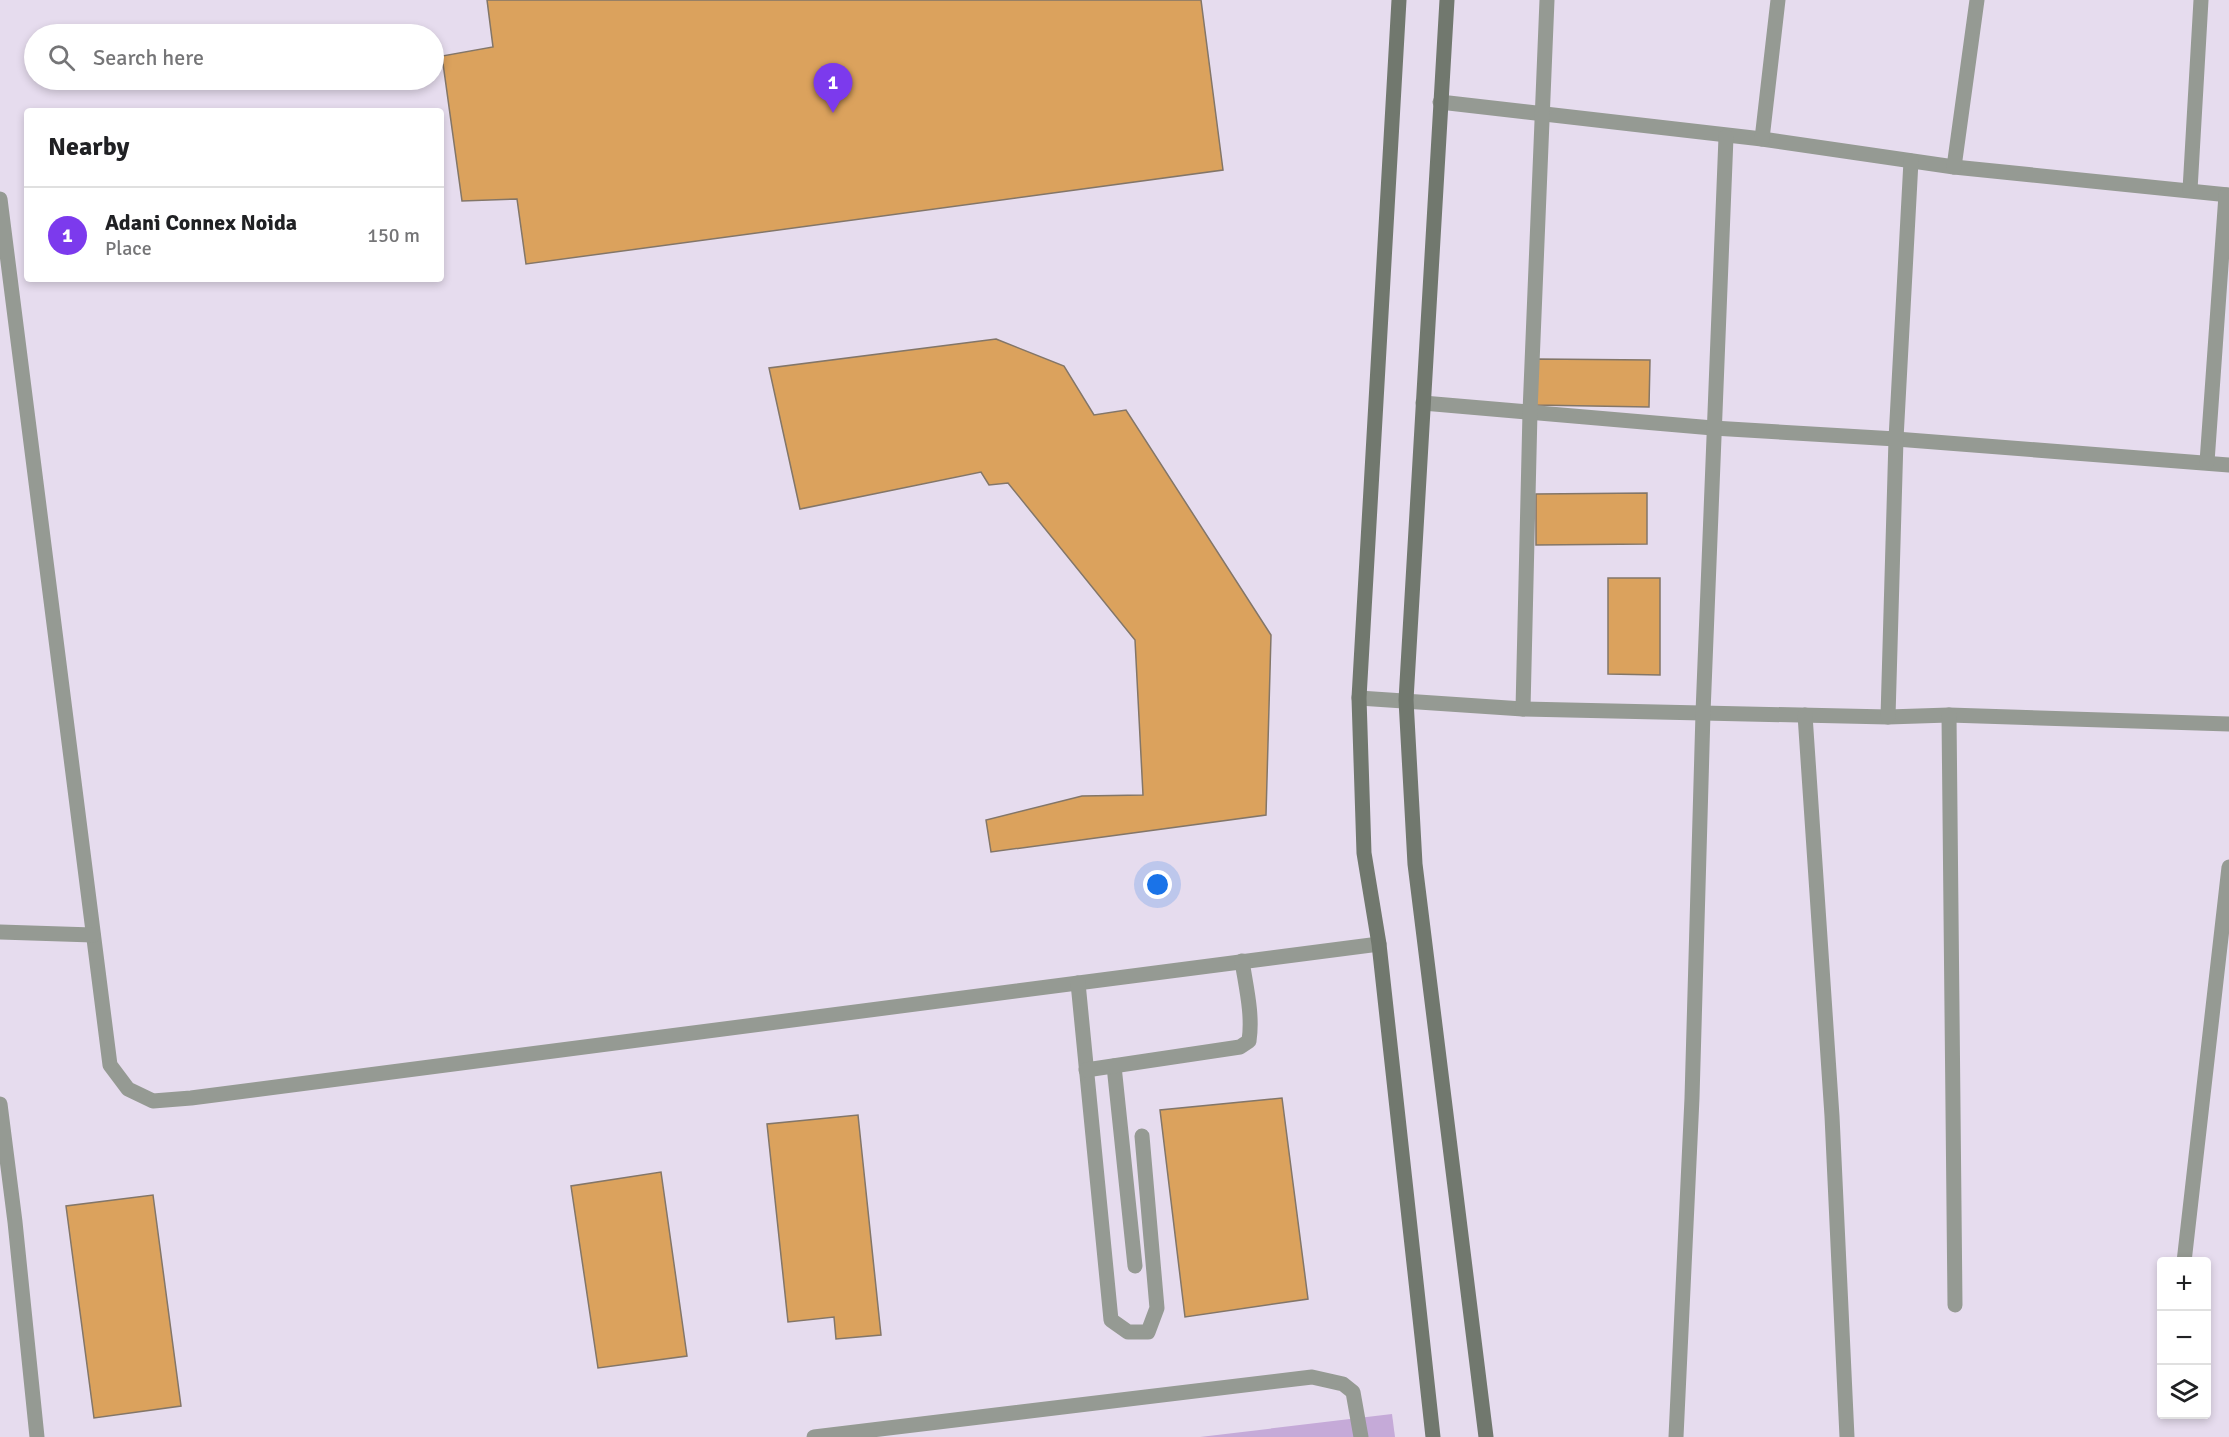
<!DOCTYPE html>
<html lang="en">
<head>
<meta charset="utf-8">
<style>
	:root { --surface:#fff; --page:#f6f6f6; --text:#202124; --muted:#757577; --line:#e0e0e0; --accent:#7c3aed }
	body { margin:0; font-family:Signika,sans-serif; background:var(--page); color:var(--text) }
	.controls { position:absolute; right:18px; bottom:18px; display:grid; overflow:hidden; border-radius:6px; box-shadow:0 3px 9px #0003 }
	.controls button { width:54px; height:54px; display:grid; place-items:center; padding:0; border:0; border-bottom:2px solid var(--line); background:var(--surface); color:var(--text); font:30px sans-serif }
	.you { position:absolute; left:1158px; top:885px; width:21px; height:21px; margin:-15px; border:4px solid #fff; border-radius:50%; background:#1a73e8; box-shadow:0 0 0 9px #1a73e833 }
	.badge { display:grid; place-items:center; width:39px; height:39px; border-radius:50%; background:var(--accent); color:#fff; font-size:20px; font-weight:700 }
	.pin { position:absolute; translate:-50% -50px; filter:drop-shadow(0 2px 3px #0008) }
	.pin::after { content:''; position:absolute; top:32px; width:21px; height:18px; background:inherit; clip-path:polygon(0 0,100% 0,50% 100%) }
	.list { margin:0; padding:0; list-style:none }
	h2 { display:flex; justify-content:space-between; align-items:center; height:78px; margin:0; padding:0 24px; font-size:26px }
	h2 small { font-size:20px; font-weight:400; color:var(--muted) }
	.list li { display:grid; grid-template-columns:39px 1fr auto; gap:18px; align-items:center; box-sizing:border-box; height:96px; padding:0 24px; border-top:2px solid var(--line) }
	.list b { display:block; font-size:22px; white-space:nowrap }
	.list p { margin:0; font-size:20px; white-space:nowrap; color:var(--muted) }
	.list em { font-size:20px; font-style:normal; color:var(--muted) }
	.icon { flex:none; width:33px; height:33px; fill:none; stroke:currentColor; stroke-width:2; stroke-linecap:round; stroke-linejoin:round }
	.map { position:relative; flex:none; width:2229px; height:1437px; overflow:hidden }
	.search { position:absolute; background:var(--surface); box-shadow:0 3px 9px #0003; left:24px; top:24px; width:420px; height:66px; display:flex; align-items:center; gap:15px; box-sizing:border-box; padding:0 21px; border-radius:33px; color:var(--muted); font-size:22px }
	.panel { position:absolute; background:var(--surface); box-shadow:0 3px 9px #0003; left:24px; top:108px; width:420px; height:174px; border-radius:6px }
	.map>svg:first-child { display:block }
</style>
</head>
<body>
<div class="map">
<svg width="2229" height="1437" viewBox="0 0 2229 1437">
	<rect width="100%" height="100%" fill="#e6dcee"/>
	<path fill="#c5aad8" d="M1392,1414L1395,1437H1200Z"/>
	<g fill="#dba25d" stroke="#837668" stroke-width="1.5">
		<path d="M487,0H1201L1223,170L526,264L517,199L462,201L442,56L493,47Z"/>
		<path d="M996,339L1064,366L1094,415L1126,410L1271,635L1266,815L991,852L986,820L1082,796L1143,795L1135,640L1008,483L989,485L981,472L800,509L769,368Z"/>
		<path d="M1536,359L1650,360L1649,407L1535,405Z"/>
		<path d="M1647,493V544L1536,545V494Z"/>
		<path d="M1608,578H1660V675L1608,674Z"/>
		<path d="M1282,1098L1308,1299L1185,1317L1160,1110Z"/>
		<path d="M858,1115L881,1335L836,1339L834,1317L788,1322L767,1124Z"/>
		<path d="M661,1172L687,1356L598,1368L571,1186Z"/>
		<path d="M153,1195L181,1406L94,1418L66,1206Z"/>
	</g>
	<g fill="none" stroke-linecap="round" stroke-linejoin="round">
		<g stroke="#959a93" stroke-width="15">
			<path d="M0,199L110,1065L128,1089L153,1101L191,1098L1379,944"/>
			<path d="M0,932L93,935"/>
			<path d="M1078,983L1111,1320L1128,1332H1148L1157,1308L1142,1136"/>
			<path d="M1114,1066L1135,1266"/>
			<path d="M1086,1070L1240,1047L1249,1041C1253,1015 1246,987 1242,961"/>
			<path d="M0,1104L15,1222L37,1437"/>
			<path d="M814,1437L1312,1377L1343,1384L1353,1392L1361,1437"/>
		</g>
		<g stroke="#959a93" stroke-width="15">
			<path d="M1440,102L1762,139L1954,167L2229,195"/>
			<path d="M1762,139L1778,0"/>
			<path d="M1954,167L1977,0"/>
			<path d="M2190,190L2201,0"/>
			<path d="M1423,403L1713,428L1896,439L2229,465"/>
			<path d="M2207,462L2226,195"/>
			<path d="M1359,698L1523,709L1888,717L1949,715L2229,724"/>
			<path d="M1523,709L1530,412L1547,0"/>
			<path d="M1805,715L1832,1116L1847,1437"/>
			<path d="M1949,715L1955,1305"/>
			<path d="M1888,717L1896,439L1911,161"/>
			<path d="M2184,1262L2229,867"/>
			<path d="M1676,1437L1692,1098L1703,713L1726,137"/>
		</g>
		<g stroke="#71786e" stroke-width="15">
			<path d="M1399,0L1359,698L1364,853L1379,944L1433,1437"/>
			<path d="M1447,0L1406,700L1415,864L1486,1437"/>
		</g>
	</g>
</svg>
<div class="controls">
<button>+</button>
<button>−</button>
<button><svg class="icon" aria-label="layers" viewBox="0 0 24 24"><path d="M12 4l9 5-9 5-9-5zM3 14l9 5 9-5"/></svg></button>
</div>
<div class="you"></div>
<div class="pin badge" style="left:833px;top:113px">1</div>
<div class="search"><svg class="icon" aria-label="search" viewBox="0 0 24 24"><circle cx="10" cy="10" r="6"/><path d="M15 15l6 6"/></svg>Search here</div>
<section class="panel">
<h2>Nearby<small></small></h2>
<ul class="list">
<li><span class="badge">1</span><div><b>Adani Connex Noida</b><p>Place</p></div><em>150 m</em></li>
</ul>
</section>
</div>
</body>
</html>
